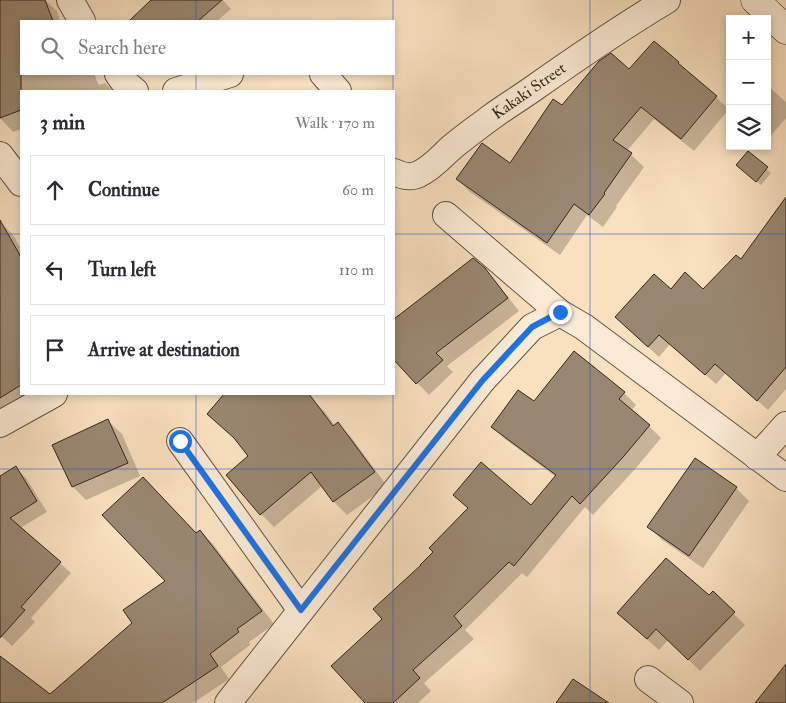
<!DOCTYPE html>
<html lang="en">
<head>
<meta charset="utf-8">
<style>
	:root { --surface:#fff; --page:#f7f7f7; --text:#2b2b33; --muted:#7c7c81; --line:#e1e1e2 }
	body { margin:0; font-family:"IM FELL Double Pica",serif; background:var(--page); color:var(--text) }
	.controls { position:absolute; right:15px; top:15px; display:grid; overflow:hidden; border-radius:0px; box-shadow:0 2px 8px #0003 }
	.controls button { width:45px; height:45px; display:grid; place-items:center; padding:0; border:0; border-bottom:1px solid var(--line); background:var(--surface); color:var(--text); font:25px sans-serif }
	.stop { position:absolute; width:15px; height:15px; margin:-11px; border:4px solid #1a73e8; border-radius:50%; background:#fff }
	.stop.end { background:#1a73e8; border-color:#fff; box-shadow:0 1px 5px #0008 }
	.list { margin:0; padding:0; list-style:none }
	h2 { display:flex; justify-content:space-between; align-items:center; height:65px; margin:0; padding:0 20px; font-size:21px }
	h2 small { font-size:16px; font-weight:400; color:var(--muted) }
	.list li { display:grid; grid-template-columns:32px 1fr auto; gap:15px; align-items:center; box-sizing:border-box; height:70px; margin:0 10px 10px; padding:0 10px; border:1px solid var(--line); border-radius:0px }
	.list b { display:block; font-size:19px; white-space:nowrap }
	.list em { font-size:16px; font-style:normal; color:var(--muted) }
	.icon { flex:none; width:28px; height:28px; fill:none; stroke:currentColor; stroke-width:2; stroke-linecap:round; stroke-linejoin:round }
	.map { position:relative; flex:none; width:786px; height:703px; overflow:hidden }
	.search { position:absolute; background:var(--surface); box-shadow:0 2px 8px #0003; left:20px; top:20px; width:375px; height:55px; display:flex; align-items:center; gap:12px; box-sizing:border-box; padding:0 18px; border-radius:0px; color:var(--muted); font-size:19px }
	.panel { position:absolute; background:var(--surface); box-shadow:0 2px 8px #0003; left:20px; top:90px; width:375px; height:305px; border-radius:0px }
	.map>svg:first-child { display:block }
</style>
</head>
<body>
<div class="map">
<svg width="786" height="703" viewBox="0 0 786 703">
	<rect width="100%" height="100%" fill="#f9e0bf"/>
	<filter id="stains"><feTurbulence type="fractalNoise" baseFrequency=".004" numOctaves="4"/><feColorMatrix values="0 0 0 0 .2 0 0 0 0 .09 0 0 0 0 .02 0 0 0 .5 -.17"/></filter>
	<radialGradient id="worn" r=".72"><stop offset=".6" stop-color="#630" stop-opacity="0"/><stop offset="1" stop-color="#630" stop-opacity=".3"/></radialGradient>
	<g fill="#0003">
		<path d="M0,0H45L57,11L60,21H21V74H94L99,85L105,83L113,91H21V129L13,132L0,118Z"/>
		<path d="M153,0H223L231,9L217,21H130Z"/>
		<path d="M630,71L716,97L729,109L694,151L654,119L627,151L644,167L616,206L617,207L603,227L587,215L560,255L470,192L457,179L510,164L562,107Z"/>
		<path d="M767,85L786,102V118L767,140Z"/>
		<path d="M751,146H762L758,151Z"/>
		<path d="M748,153L771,173L761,185L742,169Z"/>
		<path d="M786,205V389L768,410L726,373L716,384L670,344L659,357L626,327L671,291L704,290L742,261Z"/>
		<path d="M0,222L14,236L21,249V394H43L0,424Z"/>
		<path d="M484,269L496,282L519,311L447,366L453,372L429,395L394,359V319L398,315L399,316Z"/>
		<path d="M624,393L636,405L631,411L649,426L661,438L636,468L593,515L585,507L527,577L522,573L465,630L474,639L424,683L431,691L418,703H366L384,619L423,566L469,509L454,495L531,507L556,477L505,439L493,427L534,403Z"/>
		<path d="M226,394H288L302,406L312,399L325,412L335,426L338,424L351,437L387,486L347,515L334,502L322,486L274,527L261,514L250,452L208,414Z"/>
		<path d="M108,421L122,434L140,476L86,500L73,487Z"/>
		<path d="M16,468L26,478L47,512L20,528L71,573L31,618L35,622L12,646L0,635V477Z"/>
		<path d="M736,488L749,501L703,568L662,540L649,527Z"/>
		<path d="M200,531L213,544L274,624L249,642L250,645L221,667L229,679L193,703H0V664L50,695L134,623L167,581L196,534Z"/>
		<path d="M713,593L745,625L700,671L668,640L659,650L631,625L709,597Z"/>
	</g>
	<g fill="#998771" stroke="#32271c">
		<path d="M0,0H45L53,21H21V110L0,118Z"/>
		<path d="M151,0H222L198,21H129Z"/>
		<path d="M654,41L679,62L678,63L717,96L681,139L641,107L613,140L632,153L604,193L605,194L589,215L574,204L547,243L456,179L482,143L510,163L553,99L562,105L599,61L611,53L629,69Z"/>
		<path d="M748,151L768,167L756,182L736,165Z"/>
		<path d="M786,197V367L757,401L715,364L705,375L659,335L648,347L615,317L654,274L671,289L685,272L703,289L736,255L741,259Z"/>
		<path d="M0,220L21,257V385L0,398Z"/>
		<path d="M473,258L485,268L508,298L436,353L443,360L416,384L394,360V319Z"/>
		<path d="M574,351L625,392L619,399L650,425L624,456L580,504L572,496L514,566L509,562L454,616L462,626L413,670L420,678L393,703H365L331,666L382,619L373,609L421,565H420L433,552L429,548L468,508L453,495L481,462L531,505L556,475L491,427L518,390L534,401Z"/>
		<path d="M224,394H309L333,426L338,422L375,472L333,502L311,472L260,515L226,475L248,456L234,438L207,414Z"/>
		<path d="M108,419L128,463L72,487L52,445Z"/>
		<path d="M695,458L737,487L689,556L647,527Z"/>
		<path d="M16,466L37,501L10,518L61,562L21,607L25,610L0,638V476Z"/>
		<path d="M143,477L196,533L200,530L262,611L237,629L239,632L210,654L218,666L162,703H0V656L50,694L132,623L123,610L165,581L102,515Z"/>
		<path d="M666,558L709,595L713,591L735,612L688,660L656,629L647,639L617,613Z"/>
		<path d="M786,664V703H755Z"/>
		<path d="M573,679L609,703H556Z"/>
	</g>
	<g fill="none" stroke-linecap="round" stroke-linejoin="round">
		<defs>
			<g id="street">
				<path d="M70,0L82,21"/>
				<path d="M118,74L123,81L135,91"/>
				<path d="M323,74L338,91"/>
				<path d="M176,91L230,74"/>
				<path d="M0,155L21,183"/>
				<path d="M394,172C402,176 411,178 419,174C432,168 441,157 451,148C464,137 477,128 490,118C505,107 520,98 534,88C578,57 622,27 667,0"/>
				<path d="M446,215L560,313"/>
				<path d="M0,424L54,394"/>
				<path d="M180,441L301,610"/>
				<path d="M757,457L786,425"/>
				<path d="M648,679L680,703"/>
				<path d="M228,703L482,381L532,327L560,313L584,327L786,478"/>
			</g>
			<path id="secondary" d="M755,0L786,30"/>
		</defs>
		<use href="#street" stroke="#645545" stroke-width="28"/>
		<use href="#secondary" stroke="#32271c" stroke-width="29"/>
		<use href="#street" stroke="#fbebd5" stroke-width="26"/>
		<use href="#secondary" stroke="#fbebd5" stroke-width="28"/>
	</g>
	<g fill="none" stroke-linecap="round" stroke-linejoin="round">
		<path stroke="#1a73e8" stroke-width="6" d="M180,441L301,610L482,381L532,327L560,312"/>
	</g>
	<path fill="none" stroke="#1d4ed8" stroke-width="1" stroke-opacity="0.55" d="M196,0V21M393,0V21M590,0V703M196,74V91M393,74V91M0,234H21M394,234H786M196,394V703M393,394V703M0,469H786"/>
	<g text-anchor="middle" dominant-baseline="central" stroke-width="4" stroke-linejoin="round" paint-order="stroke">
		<g font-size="16" fill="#32271c" stroke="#fbebd5">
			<text transform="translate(529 91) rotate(-35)">Kakaki Street</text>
		</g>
	</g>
	<rect width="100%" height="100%" filter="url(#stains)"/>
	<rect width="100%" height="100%" fill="url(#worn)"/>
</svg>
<div class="controls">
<button>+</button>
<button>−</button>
<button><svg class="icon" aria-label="layers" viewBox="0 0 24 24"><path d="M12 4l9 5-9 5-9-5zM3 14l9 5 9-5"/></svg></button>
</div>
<div class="stop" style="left:180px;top:441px"></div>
<div class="stop end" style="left:560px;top:312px"></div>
<div class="search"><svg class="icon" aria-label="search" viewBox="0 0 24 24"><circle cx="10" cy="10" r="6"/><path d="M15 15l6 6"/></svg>Search here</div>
<section class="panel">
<h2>3 min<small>Walk · 170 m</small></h2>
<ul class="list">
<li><svg class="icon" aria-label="ahead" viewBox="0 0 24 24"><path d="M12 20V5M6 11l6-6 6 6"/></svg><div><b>Continue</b></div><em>60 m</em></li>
<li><svg class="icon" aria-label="left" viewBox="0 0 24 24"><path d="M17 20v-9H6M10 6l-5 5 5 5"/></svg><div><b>Turn left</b></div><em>110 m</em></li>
<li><svg class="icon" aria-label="arrive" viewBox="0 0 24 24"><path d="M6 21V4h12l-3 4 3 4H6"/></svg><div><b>Arrive at destination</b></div></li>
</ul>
</section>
</div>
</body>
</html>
